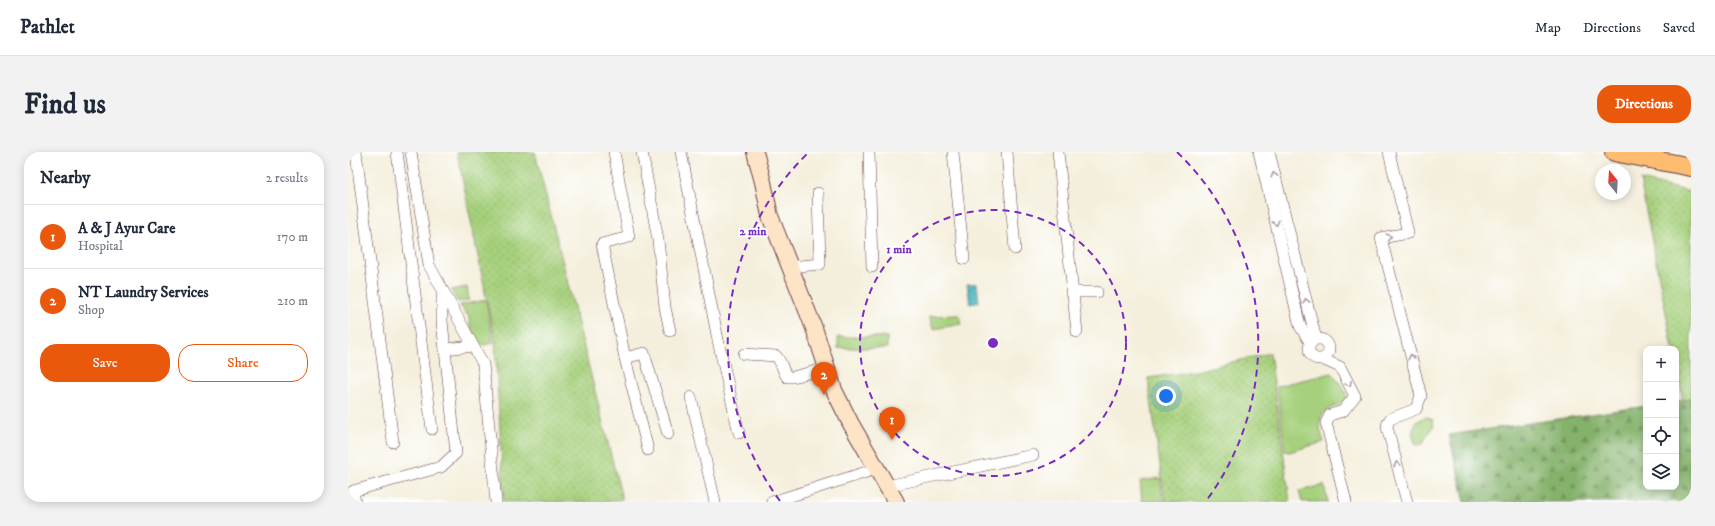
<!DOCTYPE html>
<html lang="en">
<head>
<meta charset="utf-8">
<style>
	:root { --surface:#fff; --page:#f2f2f3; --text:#1f2937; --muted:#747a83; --line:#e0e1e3; --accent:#ea580c }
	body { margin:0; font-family:"IM FELL DW Pica",serif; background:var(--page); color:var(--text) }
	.controls { position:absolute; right:12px; bottom:12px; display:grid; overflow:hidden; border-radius:8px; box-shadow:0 2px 10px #0003 }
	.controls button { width:36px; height:36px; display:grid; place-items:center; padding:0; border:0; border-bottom:1px solid var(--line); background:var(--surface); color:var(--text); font:20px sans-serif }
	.compass { position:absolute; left:1247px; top:12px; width:36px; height:36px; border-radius:50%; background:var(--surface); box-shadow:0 2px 10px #0003; rotate:342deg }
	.you { position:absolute; left:818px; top:244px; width:14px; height:14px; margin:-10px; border:3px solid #fff; border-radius:50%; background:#1a73e8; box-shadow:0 0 0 6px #1a73e833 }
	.badge { display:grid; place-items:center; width:26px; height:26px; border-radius:50%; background:var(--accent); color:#fff; font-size:13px; font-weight:700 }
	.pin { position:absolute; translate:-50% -33px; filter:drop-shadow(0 1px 2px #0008) }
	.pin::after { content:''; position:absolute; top:21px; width:14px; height:12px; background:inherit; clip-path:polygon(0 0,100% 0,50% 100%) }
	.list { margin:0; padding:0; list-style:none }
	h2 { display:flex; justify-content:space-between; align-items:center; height:52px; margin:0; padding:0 16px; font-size:17px }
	h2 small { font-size:13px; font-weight:400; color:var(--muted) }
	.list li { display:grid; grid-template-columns:26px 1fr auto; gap:12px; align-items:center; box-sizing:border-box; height:64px; padding:0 16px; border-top:1px solid var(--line) }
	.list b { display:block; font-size:15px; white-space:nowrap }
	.list p { margin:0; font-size:13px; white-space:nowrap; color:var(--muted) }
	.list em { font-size:13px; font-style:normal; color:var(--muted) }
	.actions { display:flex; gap:8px; padding:12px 16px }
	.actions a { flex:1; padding:9px 0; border:1px solid var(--accent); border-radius:16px; text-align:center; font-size:14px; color:var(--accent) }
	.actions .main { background:var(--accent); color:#fff }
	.icon { flex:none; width:22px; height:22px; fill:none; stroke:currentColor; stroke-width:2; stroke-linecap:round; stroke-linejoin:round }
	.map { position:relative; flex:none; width:1343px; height:350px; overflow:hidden; border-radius:16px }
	header { display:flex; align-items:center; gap:24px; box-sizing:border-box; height:56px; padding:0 20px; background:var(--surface); border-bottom:1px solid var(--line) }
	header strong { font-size:19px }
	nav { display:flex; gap:22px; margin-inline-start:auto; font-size:14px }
	.intro { display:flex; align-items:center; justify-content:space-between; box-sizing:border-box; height:96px; padding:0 24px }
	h1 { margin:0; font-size:28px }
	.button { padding:10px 18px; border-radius:16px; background:var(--accent); color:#fff; font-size:14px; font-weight:700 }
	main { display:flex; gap:24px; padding:0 24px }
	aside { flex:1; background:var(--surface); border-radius:16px; box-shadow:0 2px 10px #0003 }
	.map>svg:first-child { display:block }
</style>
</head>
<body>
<header>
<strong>Pathlet</strong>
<nav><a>Map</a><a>Directions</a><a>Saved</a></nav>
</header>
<div class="intro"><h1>Find us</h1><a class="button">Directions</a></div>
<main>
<aside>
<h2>Nearby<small>2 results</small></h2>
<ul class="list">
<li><span class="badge">1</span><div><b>A &amp; J Ayur Care</b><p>Hospital</p></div><em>170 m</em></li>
<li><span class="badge">2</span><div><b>NT Laundry Services</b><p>Shop</p></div><em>210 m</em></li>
</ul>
<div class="actions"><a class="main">Save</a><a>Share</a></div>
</aside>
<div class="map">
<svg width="1343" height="350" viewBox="0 0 1343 350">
	<defs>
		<pattern id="grass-dots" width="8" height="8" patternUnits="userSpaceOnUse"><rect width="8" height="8" fill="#a6d07b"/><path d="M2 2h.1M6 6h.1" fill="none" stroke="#90b26a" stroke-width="1.8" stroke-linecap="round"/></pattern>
		<pattern id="forest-firs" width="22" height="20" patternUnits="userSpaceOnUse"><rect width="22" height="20" fill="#84b26b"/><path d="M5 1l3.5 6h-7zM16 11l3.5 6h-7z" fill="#6e9058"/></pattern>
		<pattern id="water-waves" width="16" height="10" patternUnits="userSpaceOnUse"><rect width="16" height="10" fill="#45b5bc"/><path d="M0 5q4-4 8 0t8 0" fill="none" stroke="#3c9399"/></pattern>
	</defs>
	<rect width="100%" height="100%" fill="#fff"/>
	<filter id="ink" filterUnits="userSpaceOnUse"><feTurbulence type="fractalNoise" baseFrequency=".025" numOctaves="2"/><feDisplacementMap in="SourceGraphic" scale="8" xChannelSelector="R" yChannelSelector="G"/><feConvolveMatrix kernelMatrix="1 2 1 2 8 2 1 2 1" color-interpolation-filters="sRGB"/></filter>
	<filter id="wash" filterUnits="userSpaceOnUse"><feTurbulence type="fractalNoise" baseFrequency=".012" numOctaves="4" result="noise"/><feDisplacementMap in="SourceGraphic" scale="16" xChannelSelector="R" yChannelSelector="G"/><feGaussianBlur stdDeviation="0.9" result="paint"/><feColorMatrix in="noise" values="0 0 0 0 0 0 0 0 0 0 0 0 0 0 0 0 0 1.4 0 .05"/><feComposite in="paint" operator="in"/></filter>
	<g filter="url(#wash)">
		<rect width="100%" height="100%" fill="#f4efdc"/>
		<g fill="url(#grass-dots)" stroke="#787853">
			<path d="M109,0H187L274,347L258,350H156L147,189Z"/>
			<path d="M1292,28L1343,40V247L1335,248L1328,211V197H1325Z"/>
			<path d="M922,201L942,350H817L800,226L847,219Z"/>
		</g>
		<path fill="url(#forest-firs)" stroke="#67684b" d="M1343,247V350H1117L1101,283L1298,254V335H1328V249Z"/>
		<g fill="#a6d07b" stroke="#787853">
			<path d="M119,135L121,148L110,150L103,138Z"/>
			<path d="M138,148L145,191L127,195L120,162H118L112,153Z"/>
			<path d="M611,163L614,172L585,177L581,164Z"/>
			<rect x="490" y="185" width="49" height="11"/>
			<path d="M984,221C988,227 996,235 998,242C1001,257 969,251 972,275C972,280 975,285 976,290L941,300L937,299L929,234Z"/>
			<path d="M1078,265L1085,268L1086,275L1078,284L1075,292L1069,293C1061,283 1064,268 1078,265Z"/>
			<path d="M812,326L815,350H794L792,329Z"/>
			<path d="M976,333L980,350H954L951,339Z"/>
		</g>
		<path fill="url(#water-waves)" stroke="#486a74" d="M629,131L631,150L622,152L619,132Z"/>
	</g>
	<g filter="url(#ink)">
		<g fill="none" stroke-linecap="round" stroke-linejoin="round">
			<defs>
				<g id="street">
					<path d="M8,0L45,290"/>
					<path d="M49,0L84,277"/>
					<path d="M63,0L81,113L135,212L148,350"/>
					<path d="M266,0L281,85L254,92L277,206L300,298"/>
					<path d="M294,0L310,88L317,155L322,179"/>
					<path d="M333,0L371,193L391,281"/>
					<path d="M521,0L524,115"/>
					<path d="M605,0L616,107"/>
					<path d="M659,0L667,97"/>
					<path d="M710,0L729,180"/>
					<path d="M911,0L952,174L962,190"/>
					<path d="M921,0L968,187"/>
					<path d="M1041,0L1060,81L1033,86L1073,244L1068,257L1042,267L1040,270L1039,275L1059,350"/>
					<path d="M442,115L472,112L470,41"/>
					<path d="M723,140H749"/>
					<circle cx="971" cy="197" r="10"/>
					<path d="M97,197L125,194"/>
					<path d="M396,202L428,204C434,210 434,218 439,225H445L479,216"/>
					<path d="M277,206L296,201L320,282"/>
					<path d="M974,207L992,215L1007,244L995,259L982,263L978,271L998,350"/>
					<path d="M343,245L367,350"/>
					<path d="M539,334L685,303"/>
					<path d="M7,350L5,339L93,315L108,301L94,169V140"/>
					<path d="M424,350L528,317"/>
				</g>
				<path id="secondary" d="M407,0L415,30L422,64L466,176L486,238L503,272L548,350"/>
				<path id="primary" d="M1266,0L1343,15"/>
			</defs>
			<use href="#street" stroke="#643e46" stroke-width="12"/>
			<use href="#secondary" stroke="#643e46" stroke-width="18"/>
			<use href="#primary" stroke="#643e46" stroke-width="20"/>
			<use href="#street" stroke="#fff" stroke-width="11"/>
			<use href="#secondary" stroke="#fee4c6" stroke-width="16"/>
			<use href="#primary" stroke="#fdbc70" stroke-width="18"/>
		</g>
		<defs><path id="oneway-chevron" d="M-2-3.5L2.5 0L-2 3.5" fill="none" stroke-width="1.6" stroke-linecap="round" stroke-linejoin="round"/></defs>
		<g stroke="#ae9aa0">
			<use href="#oneway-chevron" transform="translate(926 23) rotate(-104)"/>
			<use href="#oneway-chevron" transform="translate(928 71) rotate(76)"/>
			<use href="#oneway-chevron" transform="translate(1041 85) rotate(-13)"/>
			<use href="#oneway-chevron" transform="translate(958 149) rotate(-104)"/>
			<use href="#oneway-chevron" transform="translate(1063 205) rotate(-104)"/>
			<use href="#oneway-chevron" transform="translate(1001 232) rotate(62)"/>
			<use href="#oneway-chevron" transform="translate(1049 312) rotate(-104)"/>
		</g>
	</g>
	<g fill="none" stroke="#7b2cbf" stroke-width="2" stroke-dasharray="7 5">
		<circle cx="645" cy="191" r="133"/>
		<path d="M432 349A265 265 0 0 1 461 0M829 0A265 265 0 0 1 858 349"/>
	</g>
	<circle cx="645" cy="191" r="6" fill="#7b2cbf" stroke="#fff" stroke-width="2"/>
	<g font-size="12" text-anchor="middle" font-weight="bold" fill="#7b2cbf" stroke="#fff" stroke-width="4" stroke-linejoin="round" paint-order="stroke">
		<text x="405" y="83">2 min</text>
		<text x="551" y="101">1 min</text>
	</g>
</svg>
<div class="controls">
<button>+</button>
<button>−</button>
<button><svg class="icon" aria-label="locate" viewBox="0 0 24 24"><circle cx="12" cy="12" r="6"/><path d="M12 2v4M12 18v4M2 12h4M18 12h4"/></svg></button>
<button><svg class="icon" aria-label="layers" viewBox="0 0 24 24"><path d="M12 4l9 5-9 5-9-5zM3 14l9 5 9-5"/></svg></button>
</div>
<svg class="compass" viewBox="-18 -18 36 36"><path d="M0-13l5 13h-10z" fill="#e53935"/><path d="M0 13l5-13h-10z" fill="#747a83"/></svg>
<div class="you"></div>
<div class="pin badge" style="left:544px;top:288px">1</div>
<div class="pin badge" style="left:476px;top:243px">2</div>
</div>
</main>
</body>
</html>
